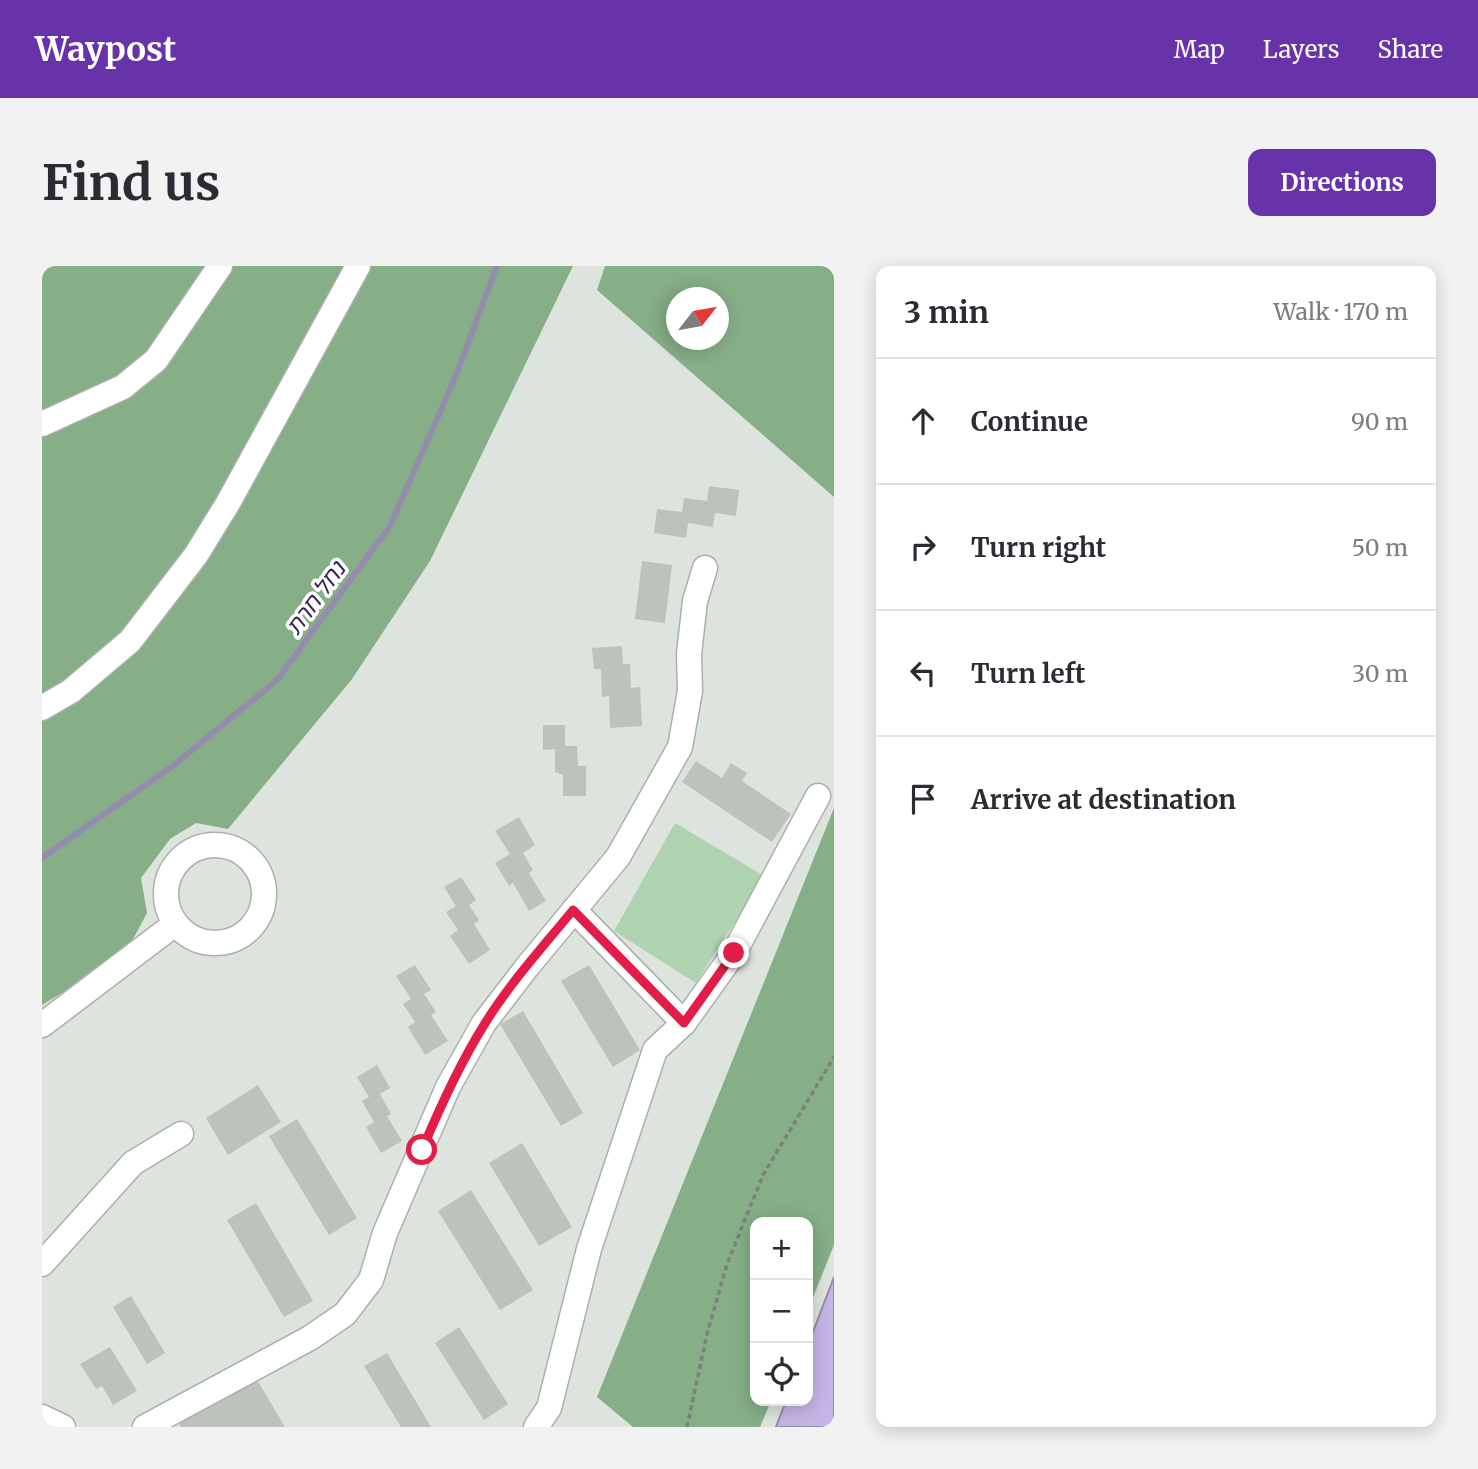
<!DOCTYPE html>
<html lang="en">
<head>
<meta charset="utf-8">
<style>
	:root { --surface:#fff; --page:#f2f2f3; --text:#2b2b33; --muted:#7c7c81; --line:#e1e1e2; --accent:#6833aa }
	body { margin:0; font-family:Merriweather,"Noto Sans Hebrew",serif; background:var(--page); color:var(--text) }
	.controls { position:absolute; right:21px; bottom:21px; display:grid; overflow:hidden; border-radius:14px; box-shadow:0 4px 18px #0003 }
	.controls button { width:63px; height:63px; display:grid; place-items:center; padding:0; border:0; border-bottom:2px solid var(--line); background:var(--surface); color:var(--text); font:35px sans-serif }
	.compass { position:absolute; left:624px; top:21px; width:63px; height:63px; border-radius:50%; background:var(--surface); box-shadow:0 4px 18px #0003; rotate:59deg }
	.stop { position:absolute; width:21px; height:21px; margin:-16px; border:5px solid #e11d48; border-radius:50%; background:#fff }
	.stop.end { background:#e11d48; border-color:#fff; box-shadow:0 2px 7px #0008 }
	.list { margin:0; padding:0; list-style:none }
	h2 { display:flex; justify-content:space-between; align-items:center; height:91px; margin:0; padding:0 28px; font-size:30px }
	h2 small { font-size:23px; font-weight:400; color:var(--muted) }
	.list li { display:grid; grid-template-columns:46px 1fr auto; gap:21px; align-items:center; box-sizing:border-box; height:126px; padding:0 28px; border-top:2px solid var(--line) }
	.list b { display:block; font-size:26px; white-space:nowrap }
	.list em { font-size:23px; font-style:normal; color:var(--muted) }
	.icon { flex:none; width:38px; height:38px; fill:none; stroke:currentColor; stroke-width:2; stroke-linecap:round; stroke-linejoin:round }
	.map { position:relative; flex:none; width:792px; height:1161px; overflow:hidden; border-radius:14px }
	header { display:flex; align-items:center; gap:42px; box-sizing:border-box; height:98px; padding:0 35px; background:var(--accent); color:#fff }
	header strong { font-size:33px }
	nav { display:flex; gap:38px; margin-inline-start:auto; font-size:24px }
	.intro { display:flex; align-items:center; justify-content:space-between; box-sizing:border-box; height:168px; padding:0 42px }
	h1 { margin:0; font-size:49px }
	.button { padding:18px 32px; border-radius:14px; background:var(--accent); color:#fff; font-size:24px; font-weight:700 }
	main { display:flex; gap:42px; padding:0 42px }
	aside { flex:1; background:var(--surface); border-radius:14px; box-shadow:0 4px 18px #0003 }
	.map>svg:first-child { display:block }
</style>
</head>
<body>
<header>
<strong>Waypost</strong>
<nav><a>Map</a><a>Layers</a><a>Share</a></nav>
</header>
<div class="intro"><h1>Find us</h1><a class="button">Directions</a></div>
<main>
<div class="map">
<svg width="792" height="1161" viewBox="0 0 792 1161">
	<rect width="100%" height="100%" fill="#dde4dd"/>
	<path fill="#afd2b0" d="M633,557L722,610L654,717L572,665Z"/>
	<g fill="#86ae87" fill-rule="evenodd">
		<path d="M0,0H531L388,295L310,413L186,563L154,557L128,573L99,612L105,647L90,675L23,725L0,739Z"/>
		<path d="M563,0H792V231L555,24ZM634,32H676V74H634Z"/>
		<path d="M792,542V979L766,1044V956H713V1135H729L718,1161H591L555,1131Z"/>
	</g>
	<path fill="#c5b5e6" stroke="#958bac" stroke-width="2" d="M792,1011V1161H734L744,1135H766V1079Z"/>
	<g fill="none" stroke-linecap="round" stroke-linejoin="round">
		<path stroke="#958bac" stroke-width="6" d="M0,592L132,499L235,414L348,260L413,112L455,0"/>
	</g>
	<g fill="#bcc3bc">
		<path d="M667,220L697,224L694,250L673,247L671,261L646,257L644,272L612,267L615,243L640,246L642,232L665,235Z"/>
		<path d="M600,295L630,299L623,357L593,353Z"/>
		<path d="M580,380L581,398H588L589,422L598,421L600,460L568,462L567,430L560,431L559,403H552L550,382Z"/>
		<path d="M501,459H523V480H535L536,500H544V530H521V509L513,506V483L501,484Z"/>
		<path d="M654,495L680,512L689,497L705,507L700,515L749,548L730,576L640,516Z"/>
		<path d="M477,551L493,579L481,587L491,604L487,607L504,635L487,645L471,617L467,620L453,597L468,588L453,565Z"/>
		<path d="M419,611L434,634L427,639L437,654L432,658L448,684L427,698L408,670L416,664L404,646L414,640L402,621Z"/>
		<path d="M373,699L389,724L382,728L394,746L389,749L406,775L383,789L366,761L373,756L361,738L369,733L354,710Z"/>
		<path d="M547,699L598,784L571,801L519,715Z"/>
		<path d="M481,745L541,847L519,860L458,758Z"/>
		<path d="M335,799L348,822L338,828L349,848L345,850L360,875L339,887L324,861L332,856L320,835L327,831L315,811Z"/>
		<path d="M216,819L239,856L186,889L164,852Z"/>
		<path d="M255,853L315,952L287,969L227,870Z"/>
		<path d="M480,877L530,961L497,980L447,897Z"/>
		<path d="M429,924L491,1024L458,1044L396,945Z"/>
		<path d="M214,937L271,1035L242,1051L185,954Z"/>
		<path d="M89,1030L123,1087L105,1098L71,1041Z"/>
		<path d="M417,1061L466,1138L442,1154L393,1077Z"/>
		<path d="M68,1081L95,1125L71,1139L60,1120L54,1123L38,1098Z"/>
		<path d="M345,1087L389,1161H359L322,1100Z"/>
		<path d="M214,1112L243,1161H139L137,1158Z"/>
	</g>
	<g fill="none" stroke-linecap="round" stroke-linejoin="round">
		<defs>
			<g id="minor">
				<path d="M0,158L81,121L114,94L178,0"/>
				<path d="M0,442L29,425L88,375L154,289L186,237L316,0"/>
				<circle cx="173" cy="628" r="49"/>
				<path d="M532,644L642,757"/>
				<path d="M0,759L133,658"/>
				<path d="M0,998L91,897L139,868"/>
				<path d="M0,1151L21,1161"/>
				<path d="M103,1161L268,1072L303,1048L329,1014L343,967L406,821L442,757L485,701L576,591L638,481L648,425L647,388L653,335L663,302"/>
				<path d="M494,1161L507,1142L547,983L613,784L642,757L692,687L776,530"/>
			</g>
		</defs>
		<use href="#minor" stroke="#aab0aa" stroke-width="27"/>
		<path stroke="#7d817d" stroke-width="3.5" stroke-dasharray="5 3.5" stroke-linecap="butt" d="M645,1161L665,1068L685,998L721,909L792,791"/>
		<use href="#minor" stroke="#fff" stroke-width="24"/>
	</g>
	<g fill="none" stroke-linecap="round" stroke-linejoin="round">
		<path stroke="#e11d48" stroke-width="9" d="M380,884C398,841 417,799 442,759C467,718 501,681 531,644L642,757L692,687"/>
	</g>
	<g text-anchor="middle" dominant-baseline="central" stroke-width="7" stroke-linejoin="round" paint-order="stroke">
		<g font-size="23" font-style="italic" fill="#39215b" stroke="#fff">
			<text transform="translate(273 332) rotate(-54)">נחל חרת</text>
		</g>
	</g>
</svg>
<div class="controls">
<button>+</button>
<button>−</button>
<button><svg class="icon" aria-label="locate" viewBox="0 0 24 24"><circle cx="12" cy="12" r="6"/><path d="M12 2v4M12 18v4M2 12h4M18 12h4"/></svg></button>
</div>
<svg class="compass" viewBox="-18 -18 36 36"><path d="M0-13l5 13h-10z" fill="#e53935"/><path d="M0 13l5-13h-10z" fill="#7c7c81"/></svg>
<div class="stop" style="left:380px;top:884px"></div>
<div class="stop end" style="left:692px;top:687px"></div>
</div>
<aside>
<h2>3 min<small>Walk · 170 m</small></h2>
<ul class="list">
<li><svg class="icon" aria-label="ahead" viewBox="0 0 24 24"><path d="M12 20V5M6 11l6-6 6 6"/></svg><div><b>Continue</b></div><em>90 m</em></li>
<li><svg class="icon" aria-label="right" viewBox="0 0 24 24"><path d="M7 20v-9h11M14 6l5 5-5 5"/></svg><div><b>Turn right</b></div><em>50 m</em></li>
<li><svg class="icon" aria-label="left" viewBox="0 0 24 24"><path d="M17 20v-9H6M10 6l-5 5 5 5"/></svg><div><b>Turn left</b></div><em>30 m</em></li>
<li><svg class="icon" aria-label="arrive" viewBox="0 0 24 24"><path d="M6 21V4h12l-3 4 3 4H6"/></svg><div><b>Arrive at destination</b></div></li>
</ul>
</aside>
</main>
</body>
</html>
